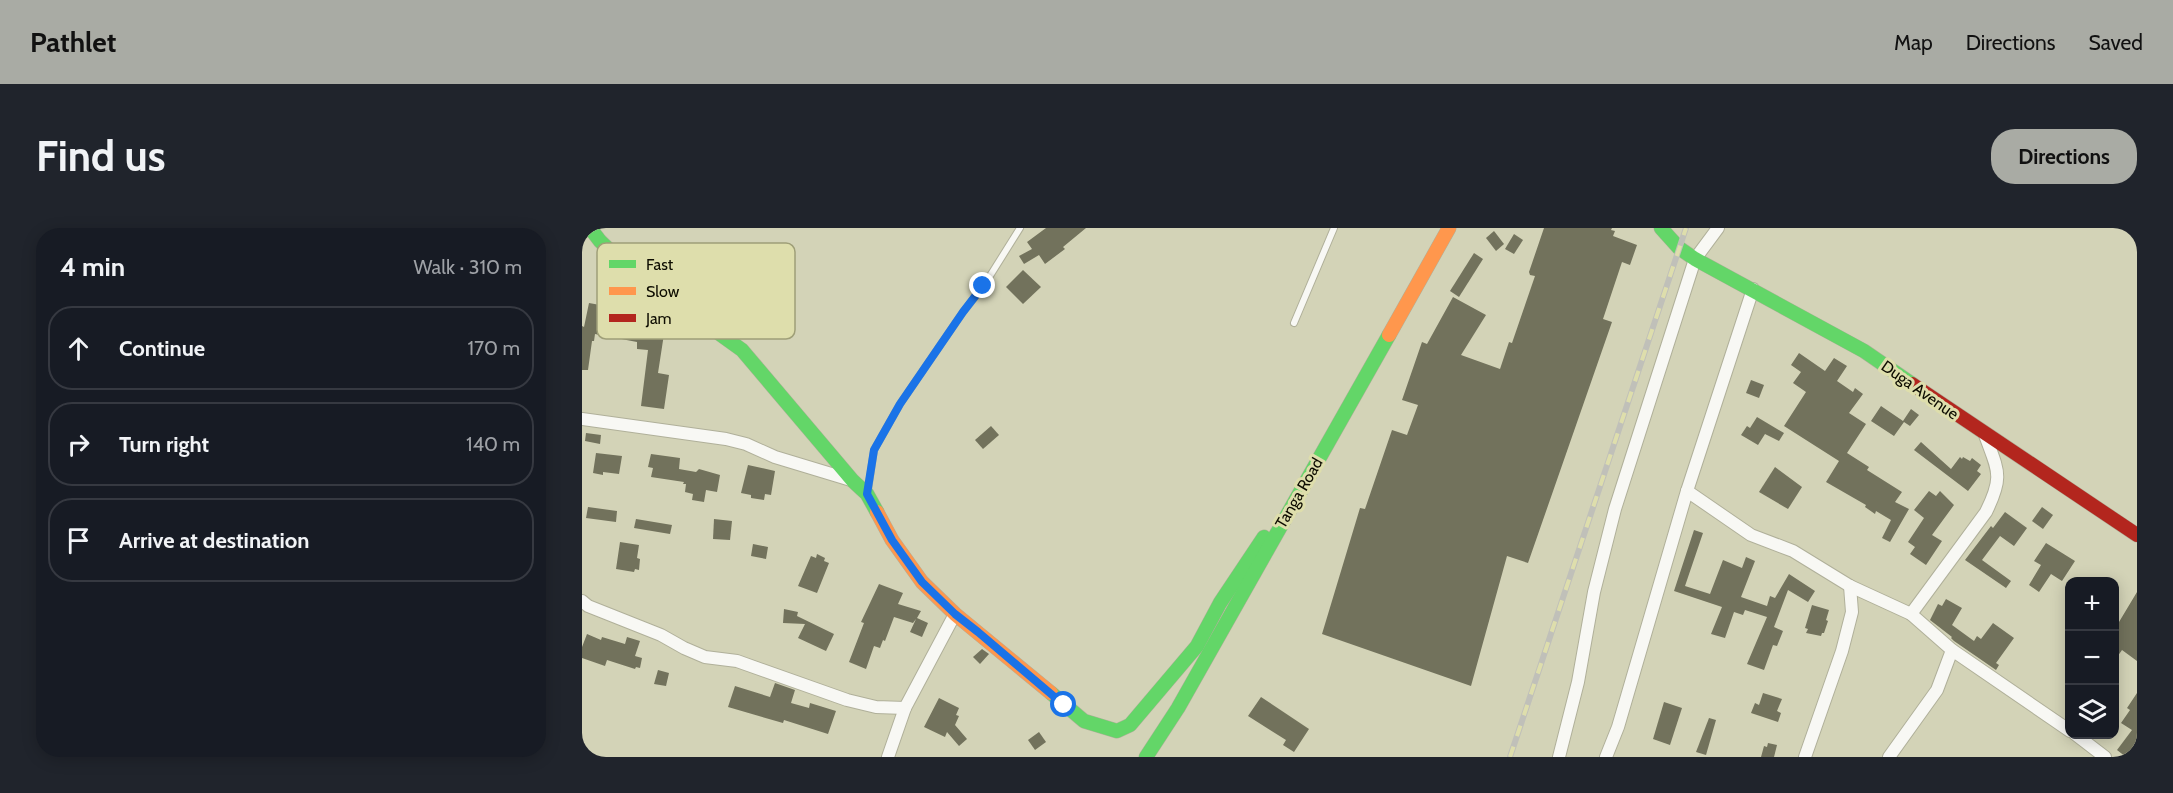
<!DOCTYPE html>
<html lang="en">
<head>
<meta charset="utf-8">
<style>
	:root { --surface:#171b24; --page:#20242c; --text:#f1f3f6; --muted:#9ea1a6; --line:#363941; --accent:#a9aba4 }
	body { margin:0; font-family:Cabin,sans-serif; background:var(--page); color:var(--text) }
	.controls { position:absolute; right:18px; bottom:18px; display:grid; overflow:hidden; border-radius:12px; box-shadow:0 3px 15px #0003 }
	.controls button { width:54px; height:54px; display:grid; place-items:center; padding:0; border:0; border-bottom:2px solid var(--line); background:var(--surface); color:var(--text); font:30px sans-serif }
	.stop { position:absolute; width:18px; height:18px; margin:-14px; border:4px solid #1a73e8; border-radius:50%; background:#fff }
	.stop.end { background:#1a73e8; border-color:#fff; box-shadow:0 2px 6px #0008 }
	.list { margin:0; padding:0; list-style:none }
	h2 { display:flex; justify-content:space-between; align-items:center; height:78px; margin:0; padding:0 24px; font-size:26px }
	h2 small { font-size:20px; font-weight:400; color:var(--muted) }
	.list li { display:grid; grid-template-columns:39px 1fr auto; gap:18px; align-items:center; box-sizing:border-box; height:84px; margin:0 12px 12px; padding:0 12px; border:2px solid var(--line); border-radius:24px }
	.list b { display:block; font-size:22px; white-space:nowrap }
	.list em { font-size:20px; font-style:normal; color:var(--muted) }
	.icon { flex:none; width:33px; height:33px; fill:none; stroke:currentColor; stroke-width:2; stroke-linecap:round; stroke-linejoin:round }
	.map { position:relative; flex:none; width:1555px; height:529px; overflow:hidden; border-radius:24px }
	header { display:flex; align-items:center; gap:36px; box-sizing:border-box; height:84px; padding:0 30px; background:var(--accent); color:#111 }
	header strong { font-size:28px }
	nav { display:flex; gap:33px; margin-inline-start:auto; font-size:21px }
	.intro { display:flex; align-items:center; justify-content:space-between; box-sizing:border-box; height:144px; padding:0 36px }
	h1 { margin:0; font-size:42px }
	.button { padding:15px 27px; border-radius:24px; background:var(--accent); color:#111; font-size:21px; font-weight:700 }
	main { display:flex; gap:36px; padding:0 36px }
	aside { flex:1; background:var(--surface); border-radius:24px; box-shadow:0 3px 15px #0003 }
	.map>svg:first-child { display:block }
</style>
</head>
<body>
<header>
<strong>Pathlet</strong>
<nav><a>Map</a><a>Directions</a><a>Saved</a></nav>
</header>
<div class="intro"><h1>Find us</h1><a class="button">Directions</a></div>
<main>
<aside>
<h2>4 min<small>Walk · 310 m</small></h2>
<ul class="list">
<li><svg class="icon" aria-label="ahead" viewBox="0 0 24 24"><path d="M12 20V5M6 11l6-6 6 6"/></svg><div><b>Continue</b></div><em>170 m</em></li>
<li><svg class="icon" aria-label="right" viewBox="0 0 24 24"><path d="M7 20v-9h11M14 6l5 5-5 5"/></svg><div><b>Turn right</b></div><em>140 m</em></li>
<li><svg class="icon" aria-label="arrive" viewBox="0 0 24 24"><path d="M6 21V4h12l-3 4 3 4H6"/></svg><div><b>Arrive at destination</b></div></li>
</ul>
</aside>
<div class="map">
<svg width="1555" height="529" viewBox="0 0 1555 529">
	<rect width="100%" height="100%" fill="#d3d3b7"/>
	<g fill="#72725c">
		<path d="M464,0H504L481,19L483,21L463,36L457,27L442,36L437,28L450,21L445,14Z"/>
		<path d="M962,0H1030L1029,2L1033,3L1031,8L1055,17L1048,37L1040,34L1021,91L1030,94L946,335L925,328L889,458L740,406L778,280L783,281L810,202L825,207L836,177L820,172L840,114L845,116L871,69L904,87L879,127L918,141L927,114L930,115L953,48L948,47L947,44Z"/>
		<path d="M912,3L922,16L914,23L904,10Z"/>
		<path d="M932,6L941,12L932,26L923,21Z"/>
		<path d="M892,25L901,31L877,69L868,63Z"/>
		<path d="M441,42L459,59L441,76L424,59Z"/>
		<path d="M7,75L18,77L16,90L57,97L58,92L71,93L92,98L90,108L82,106L76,145L87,147L82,181L59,178L66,122L55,121V114L13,106L12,113H10L6,142H0V98L2,99Z"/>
		<path d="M1217,125L1243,143L1252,130L1265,138L1255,153L1271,164L1273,160L1281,166L1267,185L1284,196L1265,225L1287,239L1285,242L1320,264L1313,274L1327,281L1308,314L1300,310L1309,292L1294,283L1293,286L1283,279L1284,277L1244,254L1257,233L1202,198L1224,164L1211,155L1219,144L1209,137Z"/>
		<path d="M1169,152L1182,157L1177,170L1164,165Z"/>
		<path d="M1299,178L1321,193L1329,181L1337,187L1328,198L1322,194L1312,208L1289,193Z"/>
		<path d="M1175,189L1202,205L1197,213L1183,206L1176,217L1159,207L1165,198L1168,200Z"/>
		<path d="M409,198L417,207L401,221L393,212Z"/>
		<path d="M4,205L19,207L18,216L3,213Z"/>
		<path d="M1339,214L1369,241L1378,229L1380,231L1381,229L1388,233L1390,230L1399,237L1395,243L1399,246L1386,263L1332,222Z"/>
		<path d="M14,225L40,228L37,246L21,244V247L11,245Z"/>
		<path d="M69,226L98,230L97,241L114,244L117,241L138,247L135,264L124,262L122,274L110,272L111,266L103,264L104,256H101L102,254L69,249L71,240L66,239Z"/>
		<path d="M166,237L193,243L189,267L183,266L182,272L169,270V267L159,265Z"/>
		<path d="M1193,239L1220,259L1206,281L1177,264Z"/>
		<path d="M1347,263L1354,268L1358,263L1372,277L1350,307L1360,313L1344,337L1328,326L1333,319L1326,314L1342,290L1332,282Z"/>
		<path d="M6,279L35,283L34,294L4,290Z"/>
		<path d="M1460,279L1471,287L1461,301L1450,293Z"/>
		<path d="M1423,284L1445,300L1432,318L1418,308L1400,332L1429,353L1424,360L1383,332L1409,298L1411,300Z"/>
		<path d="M54,291L90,297L88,306L52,300Z"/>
		<path d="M132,291L150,293L148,312L131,311Z"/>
		<path d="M1112,302L1121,305L1103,358L1128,366L1141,332L1160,340L1164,329L1173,333L1159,369L1185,378L1188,368L1193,370L1207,346L1233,363L1226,374L1206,362L1192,399L1201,403L1195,418L1191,417L1182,442L1165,436L1185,389L1163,382L1161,387L1152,384L1143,410L1129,406L1140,379L1092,363Z"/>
		<path d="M38,314L57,317L55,330L58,331L57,342L53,341L52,344L34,341Z"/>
		<path d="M1464,315L1493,333L1480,353L1469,346L1457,364L1447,357L1459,337L1452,333Z"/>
		<path d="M171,316L186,319L184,331L169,328Z"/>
		<path d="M235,326L243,330L242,333L247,335L235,365L216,358L229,328L234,330Z"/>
		<path d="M297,356L321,365L316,376L339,383L335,390L346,395L340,409L328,404L334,391L331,395L312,389L303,413L301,412L298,420L292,418L284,441L267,434L282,395L279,394Z"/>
		<path d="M1555,364V433L1540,422L1533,432V391L1537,394Z"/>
		<path d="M1364,371L1380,380L1370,397L1392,413L1395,408L1399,411L1411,395L1432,410L1414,435L1417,437L1414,442L1372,413L1369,410L1370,409L1348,392L1356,376L1360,378Z"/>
		<path d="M1230,377L1247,382L1244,392L1246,393L1242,405H1240L1239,408L1224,405L1226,401L1223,400Z"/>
		<path d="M202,381L216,384L215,388L252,406L244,423L216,410L223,396L201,395Z"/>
		<path d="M5,406L19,412L20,409L43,416L45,409L58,413L53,428L60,430L58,440L54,439L53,441L25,432L23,438L0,430V419Z"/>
		<path d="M400,421L407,426L398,436L391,429Z"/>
		<path d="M76,442L87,445L84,458L72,456Z"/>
		<path d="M193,455L213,462L209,475L227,480L228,475L254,483L246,506L202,492L201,495L146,479L153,458L188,469Z"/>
		<path d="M1181,465L1200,471L1195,483L1199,485L1196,494L1169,485L1173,475L1177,477Z"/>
		<path d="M1555,465V515L1544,529L1535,522L1550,502L1539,495L1548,482L1545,480Z"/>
		<path d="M679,469L727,501L712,524L701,517L704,512L666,488Z"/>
		<path d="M357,470L377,480L374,487L377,488L373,497L385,511L377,518L365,504L363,509L342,499Z"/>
		<path d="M1082,474L1100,480L1088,517L1071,511Z"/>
		<path d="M1127,490L1134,492L1124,527L1114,524Z"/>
		<path d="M457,504L464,514L453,522L446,512Z"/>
		<path d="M1186,515L1195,517L1192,529H1179L1182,518L1185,519Z"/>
	</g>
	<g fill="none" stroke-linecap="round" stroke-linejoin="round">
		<defs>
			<g id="lane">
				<path d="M712,95L752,0"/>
				<path d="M286,262L292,222L318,176L381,84L401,59L438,0"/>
			</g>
			<g id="street">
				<path d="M0,191L144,211L164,216L193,229L269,252"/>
				<path d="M1105,263L1169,307L1211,323L1268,358L1329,386L1370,422L1488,503"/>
				<path d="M0,373L6,378L79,407L102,420L123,429L155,433L265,472L294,479L323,480"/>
				<path d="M1329,386L1404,284C1422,248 1416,243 1403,207"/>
				<path d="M1493,506L1523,529"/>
				<path d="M306,529L323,480L373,386"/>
				<path d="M977,529L996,454L1012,364L1033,281L1113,31L1136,0"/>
				<path d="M1024,529L1036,499L1105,263L1171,61"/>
				<path d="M1223,529L1260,423L1270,384L1268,358"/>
				<path d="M1307,529L1355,462L1370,422"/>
			</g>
			<g id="fast">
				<path d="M8,0L18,13L46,40L160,122L271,253L285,266L295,284"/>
				<path d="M1079,0L1097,20L1113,31L1282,123L1330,156"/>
				<path d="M469,465L502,493L535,503L548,497L615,418L638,375L682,309"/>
				<path d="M564,529L596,480L807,107"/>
			</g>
			<g id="slow">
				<path d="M807,107L867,0"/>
				<path d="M295,284L310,312L340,354L373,386L469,465"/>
			</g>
			<path id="jam" d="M1330,156L1555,307"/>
		</defs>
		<use href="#lane" stroke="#b0b09a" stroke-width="8"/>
		<use href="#street" stroke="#b0b09a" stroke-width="14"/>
		<use href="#fast" stroke="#b0b09a" stroke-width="15"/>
		<use href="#slow" stroke="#b0b09a" stroke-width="15"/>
		<use href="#jam" stroke="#b0b09a" stroke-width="15"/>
		<use href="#lane" stroke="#f8f8f4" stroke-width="6"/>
		<use href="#street" stroke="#f8f8f4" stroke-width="12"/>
		<use href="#fast" stroke="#63d668" stroke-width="14"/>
		<use href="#slow" stroke="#ff974d" stroke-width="14"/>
		<use href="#jam" stroke="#b3261e" stroke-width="14"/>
		<defs>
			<path id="rail" d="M928,529L1104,0"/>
		</defs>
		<use href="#rail" stroke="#c0c0b9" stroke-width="6"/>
		<use href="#rail" stroke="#dedeac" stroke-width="4" stroke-dasharray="11" stroke-linecap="butt"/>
	</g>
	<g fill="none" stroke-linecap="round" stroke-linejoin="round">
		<path stroke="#1a73e8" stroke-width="8" d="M401,58L381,84L318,176L292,222L285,266L310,312L340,354L373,386L396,404L482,477"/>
	</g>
	<g text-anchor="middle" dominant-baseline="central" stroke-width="6" stroke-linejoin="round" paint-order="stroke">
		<g font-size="16" fill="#0d0c00" stroke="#dedeac">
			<text transform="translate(1338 162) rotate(35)">Duga Avenue</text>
			<text transform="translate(717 265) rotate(-60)">Tanga Road</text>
		</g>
	</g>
	<rect x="15" y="15" width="198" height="96" rx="9" fill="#dedeac" stroke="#9f9f78" stroke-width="1.5"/>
	<rect x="27" y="32" width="27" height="8" fill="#63d668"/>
	<rect x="27" y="59" width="27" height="8" fill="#ff974d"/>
	<rect x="27" y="86" width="27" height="8" fill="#b3261e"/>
	<g font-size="16" fill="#0d0c00">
		<text x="64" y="42">Fast</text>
		<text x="64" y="69">Slow</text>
		<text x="64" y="96">Jam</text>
	</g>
</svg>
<div class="controls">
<button>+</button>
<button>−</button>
<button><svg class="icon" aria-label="layers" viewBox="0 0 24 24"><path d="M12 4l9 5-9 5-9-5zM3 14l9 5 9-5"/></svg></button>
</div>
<div class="stop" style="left:482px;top:477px"></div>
<div class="stop end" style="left:401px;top:58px"></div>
</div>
</main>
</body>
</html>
